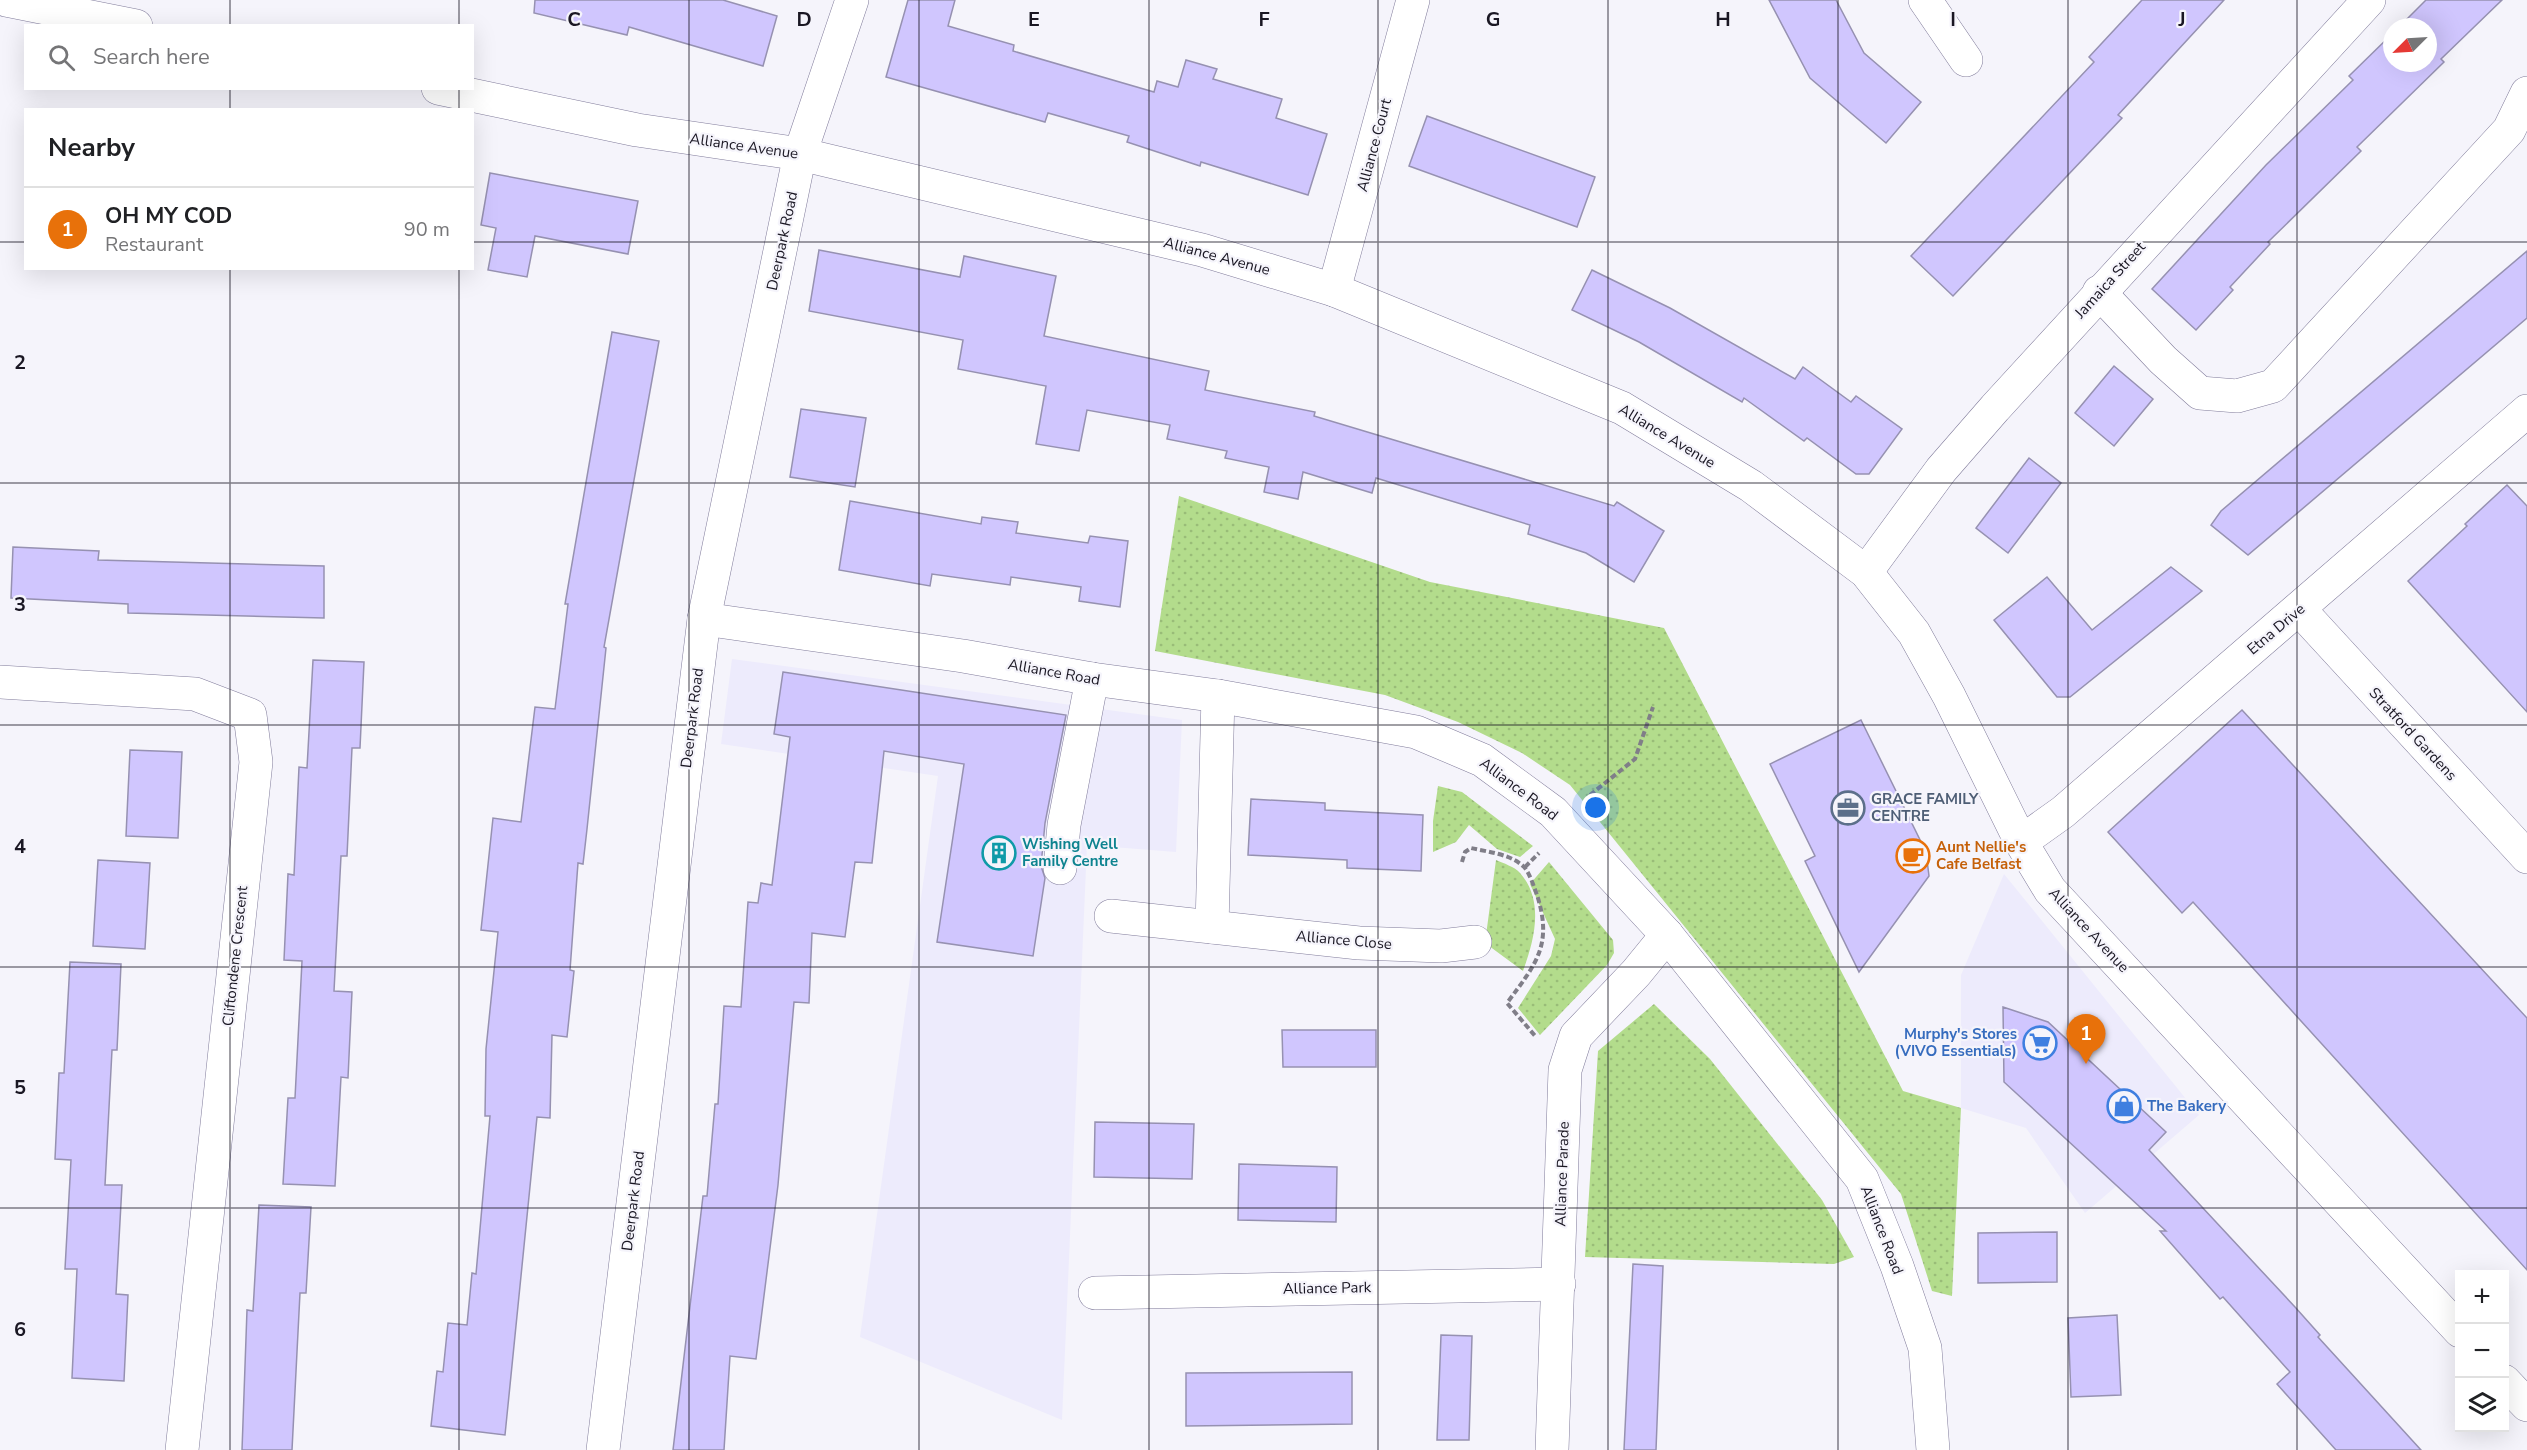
<!DOCTYPE html>
<html lang="en">
<head>
<meta charset="utf-8">
<style>
	:root { --surface:#fff; --page:#f6f6f6; --text:#202124; --muted:#757577; --line:#e0e0e0; --accent:#7c3aed }
	body { margin:0; font-family:"Nunito Sans",sans-serif; background:var(--page); color:var(--text) }
	.controls { position:absolute; right:18px; bottom:18px; display:grid; overflow:hidden; border-radius:0px; box-shadow:0 6px 24px #0002 }
	.controls button { width:54px; height:54px; display:grid; place-items:center; padding:0; border:0; border-bottom:2px solid var(--line); background:var(--surface); color:var(--text); font:30px sans-serif }
	.compass { position:absolute; left:2383px; top:18px; width:54px; height:54px; border-radius:50%; background:var(--surface); box-shadow:0 6px 24px #0002; rotate:246deg }
	.you { position:absolute; left:1596px; top:808px; width:21px; height:21px; margin:-15px; border:4px solid #fff; border-radius:50%; background:#1a73e8; box-shadow:0 0 0 9px #1a73e833 }
	.badge { display:grid; place-items:center; width:39px; height:39px; border-radius:50%; background:var(--accent); color:#fff; font-size:20px; font-weight:700 }
	.pin { position:absolute; translate:-50% -50px; filter:drop-shadow(0 2px 3px #0008) }
	.pin::after { content:''; position:absolute; top:32px; width:21px; height:18px; background:inherit; clip-path:polygon(0 0,100% 0,50% 100%) }
	.list { margin:0; padding:0; list-style:none }
	h2 { display:flex; justify-content:space-between; align-items:center; height:78px; margin:0; padding:0 24px; font-size:26px }
	h2 small { font-size:20px; font-weight:400; color:var(--muted) }
	.list li { display:grid; grid-template-columns:39px 1fr auto; gap:18px; align-items:center; box-sizing:border-box; height:84px; padding:0 24px; border-top:2px solid var(--line) }
	.list b { display:block; font-size:22px; white-space:nowrap }
	.list p { margin:0; font-size:20px; white-space:nowrap; color:var(--muted) }
	.list em { font-size:20px; font-style:normal; color:var(--muted) }
	.icon { flex:none; width:33px; height:33px; fill:none; stroke:currentColor; stroke-width:2; stroke-linecap:round; stroke-linejoin:round }
	.map { position:relative; flex:none; width:2527px; height:1450px; overflow:hidden }
	.search { position:absolute; background:var(--surface); box-shadow:0 6px 24px #0002; left:24px; top:24px; width:450px; height:66px; display:flex; align-items:center; gap:15px; box-sizing:border-box; padding:0 21px; border-radius:0px; color:var(--muted); font-size:22px }
	.panel { position:absolute; background:var(--surface); box-shadow:0 6px 24px #0002; left:24px; top:108px; width:450px; height:162px; border-radius:0px }
	.map>svg:first-child { display:block }
</style>
</head>
<body>
<div class="map">
<svg width="2527" height="1450" viewBox="0 0 2527 1450">
	<defs>
		<pattern id="grass-dots" width="8" height="8" patternUnits="userSpaceOnUse" patternTransform="scale(1.5)"><rect width="8" height="8" fill="#b3dc8c"/><path d="M2 2h.1M6 6h.1" fill="none" stroke="#99bc78" stroke-width="1.8" stroke-linecap="round"/></pattern>
	</defs>
	<rect width="100%" height="100%" fill="#f5f4fb"/>
	<g fill="#edebfc">
		<path d="M732,659L1182,720L1176,852L1087,845L1062,1420L860,1337L938,776L721,744Z"/>
		<path d="M2004,874L2199,1115L2085,1213L2026,1128L1961,1108V975Z"/>
	</g>
	<g fill="url(#grass-dots)">
		<path d="M1179,496L1430,582L1664,628L1903,1091L1961,1108L1952,1296L1932,1291L1901,1194L1570,785L1522,753L1458,722L1385,695L1155,651Z"/>
		<path d="M1438,786L1462,792L1533,846L1520,857L1497,849L1469,825L1456,842L1433,852V821Z"/>
		<path d="M1496,860C1503,863 1515,867 1520,873C1545,901 1534,941 1523,971L1485,943Z"/>
		<path d="M1549,862L1613,940L1614,953L1607,965L1540,1035L1518,1008L1551,956L1555,939L1530,884Z"/>
		<path d="M1654,1004L1710,1059L1822,1200L1854,1257L1834,1264L1585,1257L1598,1051Z"/>
	</g>
	<g fill="#d0c6fe" stroke="#9691b1" stroke-width="1.5">
		<path d="M535,0H723L777,16L763,66L629,27L627,35L534,13Z"/>
		<path d="M908,0H955L948,26L1014,45L1013,51L1154,92L1157,81L1178,87L1186,60L1217,69L1213,79L1282,99L1276,118L1327,134L1308,195L1201,162L1200,166L1127,142L1129,136L1048,113L1045,122L886,77Z"/>
		<path d="M1769,0H1836L1864,53L1921,102L1886,143L1810,78Z"/>
		<path d="M2142,0H2224L2118,115L2122,118L1953,296L1911,256L2094,62L2089,57Z"/>
		<path d="M2426,0H2502L2441,59L2444,62L2357,147L2361,151L2268,242L2270,244L2230,287L2233,290L2196,330L2152,289L2266,165L2353,80L2349,76L2392,34V63H2428V27H2399Z"/>
		<path d="M1427,116L1595,177L1577,227L1409,166Z"/>
		<path d="M490,173L638,201L628,254L535,236L527,277L488,270L496,228L481,225Z"/>
		<path d="M819,250L960,277L964,256L1056,276L1044,336L1209,371L1205,390L1315,412L1314,416L1614,506L1617,502L1664,531L1634,582L1586,553L1528,534L1530,525L1376,478L1372,493L1303,472L1298,499L1264,492L1269,467L1225,458L1227,451L1167,439L1170,425L1087,410L1079,451L1036,444L1046,386L958,369L963,340L809,311Z"/>
		<path d="M2527,251V318L2248,555L2211,525L2221,511Z"/>
		<path d="M1592,270L1670,308L1795,379L1803,367L1851,402L1856,396L1902,429L1869,474H1856L1807,438L1804,441L1744,398L1742,402L1639,342L1572,310Z"/>
		<path d="M612,332L659,341L604,647L606,648L587,829L583,864L578,863L570,970L574,971L567,1037L552,1035L550,1118L537,1117L505,1435L431,1426L437,1371L443,1372L448,1323L467,1325L472,1273L476,1274L490,1116H485L486,1049L498,932L481,930L493,818L521,822L535,707L555,709L568,604H565Z"/>
		<path d="M2114,366L2153,399L2114,446L2075,413Z"/>
		<path d="M801,409L866,418L855,487L790,477Z"/>
		<path d="M2029,458L2061,483L2008,553L1976,528Z"/>
		<path d="M2507,485L2527,506V712L2408,581L2467,526L2465,524Z"/>
		<path d="M850,501L981,524L982,517L1018,522L1016,533L1088,543L1090,536L1128,541L1120,607L1079,601L1081,587L1011,577L1010,585L932,574L930,586L839,570Z"/>
		<path d="M13,547L99,551L98,560L324,566V618L128,613V604L11,598Z"/>
		<path d="M2171,567L2202,591L2070,697H2057L1994,620L2047,577L2092,630Z"/>
		<path d="M313,660L364,662L360,748H352L347,856H341L334,991L352,992L348,1078L341,1077L335,1186L283,1184L288,1098H295L302,961L284,960L288,874L294,875L299,767L307,768Z"/>
		<path d="M783,672L1066,715L1045,823L1041,866L1045,878L1033,956L937,942L964,764L884,751L872,863L855,862L845,937L812,933L809,1003L794,1002L778,1185L756,1359L730,1356L724,1450H673L703,1196H707L715,1104H718L724,1006L741,1007L748,902L758,903L761,883L772,885L790,737L774,734Z"/>
		<path d="M2242,710L2527,1018V1270L2193,902L2182,913L2108,832Z"/>
		<path d="M1861,720L1926,852L1929,876L1859,972L1805,861L1815,856L1770,764Z"/>
		<path d="M130,750L182,752L178,838L126,836Z"/>
		<path d="M1251,799L1325,803V810L1423,815L1421,871L1347,868V860L1248,855Z"/>
		<path d="M98,860L150,863L145,949L93,946Z"/>
		<path d="M70,962L121,964L117,1050H112L105,1185H122L116,1294L128,1295L124,1381L72,1378L77,1269H65L71,1160L55,1159L59,1073H64Z"/>
		<path d="M2003,1007L2048,1022L2166,1132L2149,1150L2295,1307L2320,1335L2318,1337L2421,1450H2336L2277,1384L2290,1372L2223,1297L2220,1299L2160,1231H2166L2004,1082Z"/>
		<path d="M1282,1030H1376V1067H1283Z"/>
		<path d="M1095,1122L1194,1124L1192,1179L1094,1177Z"/>
		<path d="M1239,1164L1337,1167L1336,1222L1238,1220Z"/>
		<path d="M259,1205L311,1207L306,1293H300L292,1450H242L247,1310L253,1311Z"/>
		<path d="M2057,1232V1282L1978,1283V1233Z"/>
		<path d="M1633,1264L1663,1266L1656,1450H1624Z"/>
		<path d="M2117,1315L2121,1395L2071,1397L2068,1318Z"/>
		<path d="M1441,1335L1472,1336L1469,1440H1437Z"/>
		<path d="M1352,1372V1424L1186,1426V1373Z"/>
	</g>
	<g fill="none" stroke-linecap="round" stroke-linejoin="round">
		<defs>
			<g id="minor">
				<path d="M6,0L136,26"/>
				<path d="M1925,0L1966,60"/>
				<path d="M438,88L637,130L800,154L1202,250L1334,290L1622,408L1751,486L1866,572L1914,633L1949,696L2021,842L2050,890L2460,1331"/>
				<path d="M1334,290L1413,0"/>
				<path d="M2099,292L2163,360L2200,393L2237,396L2273,386L2509,130L2527,93"/>
				<path d="M1866,572L1941,470L1995,408L2369,0"/>
				<path d="M2300,610L2527,857"/>
				<path d="M704,619L963,656L1092,679L1218,696L1416,732L1482,760L1553,812L1667,935L1862,1179L1897,1266L1925,1348L1933,1450"/>
				<path d="M0,682L195,694L250,715L256,762L182,1450"/>
				<path d="M2021,842L2063,812L2527,411"/>
				<path d="M1060,868L1064,825L1092,679"/>
				<path d="M1111,916L1359,943L1441,946L1475,942"/>
				<path d="M1212,927L1218,696"/>
				<path d="M1095,1293L1559,1284"/>
				<path d="M2504,1381L2527,1405"/>
				<path d="M603,1450L704,619L800,154L852,0"/>
				<path d="M1552,1450L1565,1070L1576,1036L1636,973L1667,935"/>
			</g>
		</defs>
		<use href="#minor" stroke="#817c9b" stroke-width="34"/>
		<g stroke="#807e88" stroke-width="4" stroke-dasharray="6 3" stroke-linecap="butt">
			<path d="M1590,795L1635,759L1653,707"/>
			<path d="M1462,862L1465,852L1471,848C1488,852 1510,854 1523,866C1529,871 1534,887 1537,895C1553,945 1536,964 1507,1003L1536,1037"/>
			<path d="M1525,867L1539,853"/>
		</g>
		<use href="#minor" stroke="#fff" stroke-width="33"/>
	</g>
	<path fill="none" stroke="#1a1723" stroke-width="1.5" stroke-opacity="0.55" d="M230,0V26M459,0V26M689,0V1450M919,0V1450M1149,0V1450M1378,0V1450M1608,0V1450M1838,0V1450M2068,0V1450M2297,0V1450M230,88V110M459,88V110M0,242H26M472,242H2527M230,268V1450M459,268V1450M0,483H2527M0,725H2527M0,967H2527M0,1208H2527"/>
	<defs>
		<symbol id="office-ring" viewBox="-11 -11 22 22"><circle r="9.5" fill="#f5f4fb" stroke="#5c6f8a" stroke-width="1.5"/><path d="M-6-3h4V-5.5h4V-3h4V5H-6ZM-1-4.5V-3h2v-1.5ZM-6 0V1H6V0Z" fill="#5c6f8a"/></symbol>
		<symbol id="building-ring" viewBox="-11 -11 22 22"><circle r="9.5" fill="#f5f4fb" stroke="#0f9aa8" stroke-width="1.5"/><path d="M-4-6H4V6H1V3H-1V6H-4ZM-2.5-4.3h1.7v1.8h-1.7ZM.8-4.3h1.7v1.8H.8ZM-2.5-1h1.7V.8h-1.7ZM.8-1h1.7V.8H.8Z" fill="#0f9aa8"/></symbol>
		<symbol id="cafe-ring" viewBox="-11 -11 22 22"><circle r="9.5" fill="#f5f4fb" stroke="#e8710a" stroke-width="1.5"/><path d="M-5.5-4.5H6V0H3Q3 3.5 0 3.5H-2.5Q-5.5 3.5-5.5 0ZM3-3.2v2h1.7v-2ZM-6 4.5H4V6H-6Z" fill="#e8710a"/></symbol>
		<symbol id="supermarket-ring" viewBox="-11 -11 22 22"><circle r="9.5" fill="#f5f4fb" stroke="#3f7fe0" stroke-width="1.5"/><path d="M-6-5.5h2.5l.6 2H6L4.5 2H-2.5L-4.4-4H-6ZM-1.5 3.2a1.3 1.3 0 1 0 .1 0ZM3 3.2a1.3 1.3 0 1 0 .1 0Z" fill="#3f7fe0"/></symbol>
		<symbol id="shop-ring" viewBox="-11 -11 22 22"><circle r="9.5" fill="#f5f4fb" stroke="#3f7fe0" stroke-width="1.5"/><path d="M-5-2.5h2.3a2.7 3.5 0 0 1 5.4 0H5L5.5 6h-11ZM-1.5-2.5h3a1.5 2.3 0 0 0-3 0Z" fill="#3f7fe0"/></symbol>
	</defs>
	<g fill-rule="evenodd">
		<use href="#office-ring" x="1829" y="789" width="38" height="38"/>
		<use href="#building-ring" x="980" y="834" width="38" height="38"/>
		<use href="#cafe-ring" x="1894" y="837" width="38" height="38"/>
		<use href="#supermarket-ring" x="2021" y="1024" width="38" height="38"/>
		<use href="#shop-ring" x="2105" y="1087" width="38" height="38"/>
	</g>
	<g text-anchor="middle" dominant-baseline="central" stroke-width="4.5" stroke-linejoin="round" paint-order="stroke">
		<g font-size="15" fill="#1a1723" stroke="#f5f4fb">
			<text transform="translate(1374 145) rotate(-75)">Alliance Court</text>
			<text transform="translate(744 146) rotate(8)">Alliance Avenue</text>
			<text transform="translate(782 241) rotate(-78)">Deerpark Road</text>
			<text transform="translate(1217 256) rotate(15)">Alliance Avenue</text>
			<text transform="translate(2110 280) rotate(-48)">Jamaica Street</text>
			<text transform="translate(1667 436) rotate(31)">Alliance Avenue</text>
			<text transform="translate(2276 629) rotate(-40)">Etna Drive</text>
			<text transform="translate(1054 672) rotate(10)">Alliance Road</text>
			<text transform="translate(692 718) rotate(-83)">Deerpark Road</text>
			<text transform="translate(2413 734) rotate(47)">Stratford Gardens</text>
			<text transform="translate(1519 789) rotate(37)">Alliance Road</text>
			<text transform="translate(2089 930) rotate(47)">Alliance Avenue</text>
			<text transform="translate(1344 940) rotate(5)">Alliance Close</text>
			<text transform="translate(235 956) rotate(-84)">Cliftondene Crescent</text>
			<text transform="translate(1562 1174) rotate(-88)">Alliance Parade</text>
			<text transform="translate(633 1201) rotate(-83)">Deerpark Road</text>
			<text transform="translate(1882 1230) rotate(69)">Alliance Road</text>
			<text transform="translate(1327 1288) rotate(-1)">Alliance Park</text>
		</g>
		<g font-size="15" font-weight="bold" fill="#4e5e75" stroke="#f5f4fb" text-anchor="start">
			<text x="1871" y="799">GRACE FAMILY<tspan x="1871" dy="17">CENTRE</tspan></text>
		</g>
		<g font-size="15" font-weight="bold" fill="#0d838f" stroke="#f5f4fb" text-anchor="start">
			<text x="1022" y="844">Wishing Well<tspan x="1022" dy="17">Family Centre</tspan></text>
		</g>
		<g font-size="15" font-weight="bold" fill="#c56008" stroke="#f5f4fb" text-anchor="start">
			<text x="1936" y="847">Aunt Nellie's<tspan x="1936" dy="17">Cafe Belfast</tspan></text>
		</g>
		<g font-size="15" font-weight="bold" fill="#366cbe" stroke="#f5f4fb" text-anchor="end">
			<text x="2017" y="1034">Murphy's Stores<tspan x="2017" dy="17">(VIVO Essentials)</tspan></text>
			<text x="2147" y="1106" text-anchor="start">The Bakery</text>
		</g>
	</g>
	<g font-size="20" text-anchor="middle" font-weight="bold" fill="#1a1723" stroke="#f5f4fb" stroke-width="4.5" stroke-linejoin="round" paint-order="stroke">
		<text x="574" y="26">C</text>
		<text x="804" y="26">D</text>
		<text x="1034" y="26">E</text>
		<text x="1264" y="26">F</text>
		<text x="1493" y="26">G</text>
		<text x="1723" y="26">H</text>
		<text x="1953" y="26">I</text>
		<text x="2182" y="26">J</text>
		<text x="20" y="369">2</text>
		<text x="20" y="611">3</text>
		<text x="20" y="853">4</text>
		<text x="20" y="1094">5</text>
		<text x="20" y="1336">6</text>
	</g>
</svg>
<div class="controls">
<button>+</button>
<button>−</button>
<button><svg class="icon" aria-label="layers" viewBox="0 0 24 24"><path d="M12 4l9 5-9 5-9-5zM3 14l9 5 9-5"/></svg></button>
</div>
<svg class="compass" viewBox="-18 -18 36 36"><path d="M0-13l5 13h-10z" fill="#e53935"/><path d="M0 13l5-13h-10z" fill="#757577"/></svg>
<div class="you"></div>
<div class="pin badge" style="left:2086px;top:1064px;background:#e8710a">1</div>
<div class="search"><svg class="icon" aria-label="search" viewBox="0 0 24 24"><circle cx="10" cy="10" r="6"/><path d="M15 15l6 6"/></svg>Search here</div>
<section class="panel">
<h2>Nearby<small></small></h2>
<ul class="list">
<li><span class="badge" style="background:#e8710a">1</span><div><b>OH MY COD</b><p>Restaurant</p></div><em>90 m</em></li>
</ul>
</section>
</div>
</body>
</html>
